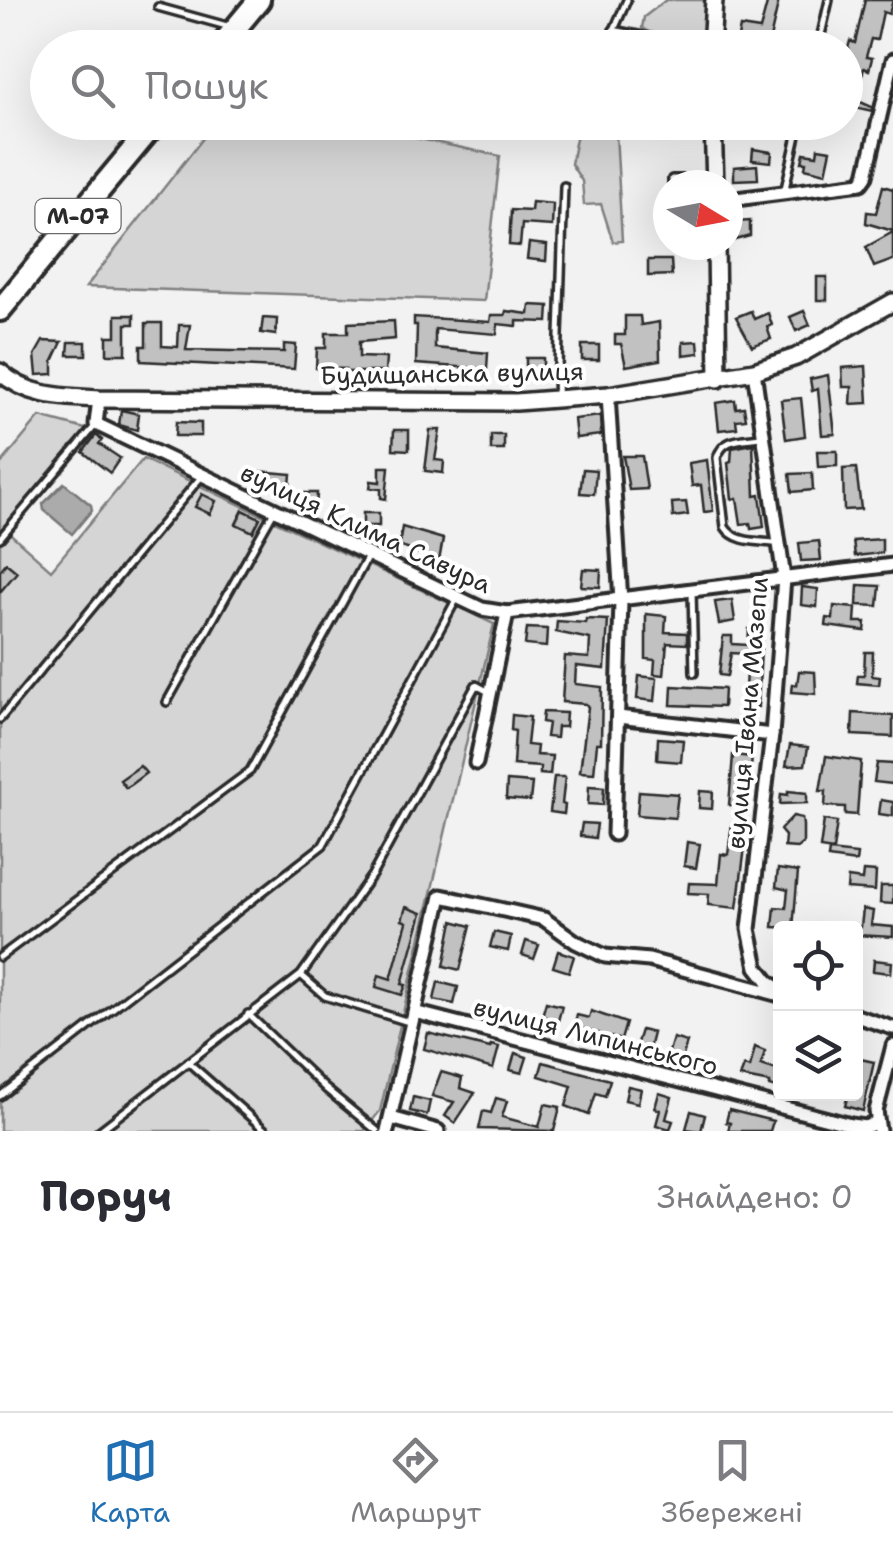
<!DOCTYPE html>
<html lang="uk">
<head>
<meta charset="utf-8">
<style>
	:root { --surface:#fff; --page:#f2f2f3; --text:#2b2b33; --muted:#7c7c81; --line:#e1e1e2; --accent:#1f6fb2 }
	body { margin:0; font-family:"Shantell Sans",sans-serif; background:var(--page); color:var(--text) }
	.controls { position:absolute; right:30px; bottom:30px; display:grid; overflow:hidden; border-radius:10px; box-shadow:0 10px 40px #0002 }
	.controls button { width:90px; height:90px; display:grid; place-items:center; padding:0; border:0; border-bottom:2px solid var(--line); background:var(--surface); color:var(--text); font:50px sans-serif }
	.compass { position:absolute; left:653px; top:170px; width:90px; height:90px; border-radius:50%; background:var(--surface); box-shadow:0 10px 40px #0002; rotate:100deg }
	.list { margin:0; padding:0; list-style:none }
	h2 { display:flex; justify-content:space-between; align-items:center; height:130px; margin:0; padding:0 40px; font-size:42px }
	h2 small { font-size:32px; font-weight:400; color:var(--muted) }
	.icon { flex:none; width:55px; height:55px; fill:none; stroke:currentColor; stroke-width:2; stroke-linecap:round; stroke-linejoin:round }
	.map { position:relative; flex:none; width:893px; height:1131px; overflow:hidden }
	.search { position:absolute; background:var(--surface); box-shadow:0 10px 40px #0002; left:30px; right:30px; top:30px; height:110px; display:flex; align-items:center; gap:25px; box-sizing:border-box; padding:0 35px; border-radius:55px; color:var(--muted); font-size:38px }
	.sheet { height:280px; background:var(--surface) }
	nav { display:flex; justify-content:space-around; align-items:center; box-sizing:border-box; height:140px; border-top:2px solid var(--line); background:var(--surface); font-size:28px; color:var(--muted) }
	nav a { display:grid; justify-items:center; gap:5px }
	nav .on { color:var(--accent) }
	.map>svg:first-child { display:block }
</style>
</head>
<body>
<div class="map">
<svg width="893" height="1131" viewBox="0 0 893 1131">
	<rect width="100%" height="100%" fill="#f2f2f2"/>
	<filter id="ink" filterUnits="userSpaceOnUse"><feTurbulence type="fractalNoise" baseFrequency=".01" numOctaves="2"/><feDisplacementMap in="SourceGraphic" scale="20" xChannelSelector="R" yChannelSelector="G"/><feConvolveMatrix kernelMatrix="1 2 1 2 8 2 1 2 1" color-interpolation-filters="sRGB"/></filter>
	<g filter="url(#ink)">
		<g fill="#d5d5d5" stroke="#808080" stroke-width="2.5">
			<path d="M666,0H706L704,32L699,37C679,37 658,40 642,28L644,17Z"/>
			<path d="M215,123H367L378,130L500,156L484,301L86,287Z"/>
			<path d="M579,123H706V130L616,133L622,241L613,242L601,204L584,205L582,181L571,164Z"/>
			<path d="M40,417L89,430L5,529L51,570L143,459L494,624L380,1111L364,1131H0V465Z"/>
		</g>
		<path fill="#ababab" stroke="#787878" stroke-width="2.5" d="M64,483L91,505L92,510L72,534L44,510L43,504Z"/>
		<g fill="#c1c1c1" stroke="#2b2b2b" stroke-width="2.5">
			<path d="M768,0H779L768,48L753,44V48H736L740,27L760,30Z"/>
			<path d="M865,0H893L889,14L883,12L877,40L871,39L866,57L872,58L869,70L864,68L856,100L872,107V111L846,105L851,72L846,70V56L850,41L855,43Z"/>
			<path d="M536,33L563,41L561,48L534,43Z"/>
			<path d="M117,35L135,41L133,48H113Z"/>
			<path d="M818,148L831,150L826,173L805,168L806,162H802L804,153L817,155Z"/>
			<path d="M753,149L772,152L771,162L752,160Z"/>
			<path d="M757,165L758,179L734,180V167Z"/>
			<path d="M883,186L893,189V231L866,223L867,212L876,213Z"/>
			<path d="M532,202L553,204L552,226L522,224L520,246L509,245L511,210L531,211Z"/>
			<path d="M750,221V236L732,241L731,229H736V222Z"/>
			<path d="M893,232V260L874,267L866,247Z"/>
			<path d="M529,243L547,245L546,261L527,259Z"/>
			<path d="M648,260H671L672,275L648,276Z"/>
			<rect x="817" y="277" width="10" height="23"/>
			<path d="M530,305L549,306L548,322L517,321V326L498,324L497,334L435,329V348L488,353L487,369L416,364L417,325H414V317L490,322L491,315H505L506,311L529,314Z"/>
			<path d="M751,311L754,319L768,313L772,325L767,327L771,339L752,346L736,317Z"/>
			<path d="M804,311L810,325L796,331L790,317Z"/>
			<path d="M116,315H134V324H126V354H107V336H116Z"/>
			<path d="M625,316H640L641,325L659,322L660,360L626,366L621,344H615V335H625Z"/>
			<path d="M263,318L277,319L276,335L261,333Z"/>
			<path d="M394,321L395,339L359,342V357L386,358L385,372H345V369L316,368L317,348H326V333H348V323Z"/>
			<path d="M146,323H162V346L178,347L179,325H190L186,350L284,352V344L296,345L294,369L141,361V346H146Z"/>
			<path d="M43,341L62,342L53,361V374L37,375L35,355Z"/>
			<path d="M698,341L699,353L683,355V342Z"/>
			<path d="M69,342H86V355H68Z"/>
			<rect x="582" y="345" width="17" height="15"/>
			<path d="M526,358H543V372L526,373Z"/>
			<path d="M866,366L868,403L851,404L852,387H843L842,368Z"/>
			<path d="M828,375L835,434L822,435L818,389L812,391L810,379Z"/>
			<path d="M801,398L805,436L786,439L781,400Z"/>
			<path d="M735,400L736,408L744,407L746,419L736,420L737,428L719,430L716,403Z"/>
			<path d="M121,410L139,414L137,430L119,425Z"/>
			<path d="M600,416L601,435L576,438L574,419Z"/>
			<path d="M176,422L201,423V436H175Z"/>
			<path d="M394,430H409V450L393,449Z"/>
			<path d="M430,430H440L435,460L444,461L443,473L425,471Z"/>
			<path d="M96,435L102,440L99,444L120,458L110,473L83,452Z"/>
			<rect x="491" y="435" width="13" height="15"/>
			<path d="M753,444L755,496L760,495L764,527L751,529L750,523L741,524L737,498L732,499L728,463L731,462L732,448Z"/>
			<path d="M817,451H837V466L818,467Z"/>
			<path d="M623,456H642L647,489L629,490Z"/>
			<path d="M707,460L713,511L704,512L701,485L692,486L689,463Z"/>
			<path d="M380,467H389L386,499L381,498V489L370,488L371,481L380,482Z"/>
			<path d="M856,468L861,509L844,510L843,469Z"/>
			<path d="M583,469L596,470L594,494L580,493Z"/>
			<path d="M257,471L291,474L290,486L256,482Z"/>
			<path d="M812,473L813,490L792,492L790,474Z"/>
			<path d="M305,493H317L316,511H304Z"/>
			<path d="M202,494L216,501L210,514L195,507Z"/>
			<path d="M686,502L688,515L673,517L672,503Z"/>
			<path d="M243,510L260,518L253,532L236,524Z"/>
			<rect x="363" y="513" width="16" height="13"/>
			<path d="M402,527L443,539L439,561L399,546Z"/>
			<path d="M882,539V553L855,556L853,541Z"/>
			<path d="M819,541L821,560L801,561L799,543Z"/>
			<path d="M6,563L17,572L0,592V571Z"/>
			<path d="M583,569L601,570L600,587L581,586Z"/>
			<path d="M858,585L880,586L878,606L857,605Z"/>
			<path d="M802,587L818,589L817,607L801,605Z"/>
			<path d="M732,600L735,621L719,624L715,602Z"/>
			<path d="M834,606L856,608L855,622H866L865,631L826,626L827,618L833,619Z"/>
			<path d="M646,614L666,616L665,632L687,633V644L667,643L664,675L654,674L655,660L646,659Z"/>
			<path d="M586,619L608,620L605,669L576,666L575,684L602,687L601,743H597L594,773L580,772L588,707L586,704L562,702L565,656L589,658L590,639L556,632L557,621L586,623Z"/>
			<path d="M527,628L547,629L546,647L525,645Z"/>
			<path d="M749,629L762,630L758,707L744,706L747,654L731,653L727,676L719,675L723,636H732V644L748,645Z"/>
			<path d="M865,652H873L872,676L880,677L879,685L857,683L858,675H864Z"/>
			<path d="M799,671L815,672L816,694L792,692L793,684L797,685Z"/>
			<path d="M639,676L657,678L655,701L637,699Z"/>
			<path d="M672,686L724,689L723,707L671,705Z"/>
			<path d="M543,712L566,713L565,727H557L556,738L546,737L548,723L542,722Z"/>
			<path d="M853,713L893,716V737L852,735Z"/>
			<path d="M512,715L530,717L527,745L537,746L536,755L552,756L550,775L540,774V767L513,765L515,731L511,730Z"/>
			<path d="M658,738L683,740L681,762L657,760Z"/>
			<path d="M790,745L808,747L805,765L786,766Z"/>
			<path d="M733,755L752,757L747,808L729,805Z"/>
			<path d="M826,756L861,761L857,815L845,814V807L825,806L826,791H820Z"/>
			<path d="M877,763L893,764V784L874,782Z"/>
			<path d="M140,766L146,773L126,788L120,780Z"/>
			<path d="M554,777H565L562,804L565,805L564,814L550,812Z"/>
			<path d="M507,781L532,783L530,801L506,799Z"/>
			<path d="M589,786L604,787L603,805L588,804Z"/>
			<path d="M639,791L678,794L675,818L637,815Z"/>
			<path d="M700,791L713,792L712,809L699,808Z"/>
			<path d="M788,791L807,793V803L780,804L781,794L788,795Z"/>
			<path d="M881,800L893,802V816L879,814Z"/>
			<path d="M793,816L802,818L803,825V843L797,848L784,847L785,836L780,830Z"/>
			<path d="M824,820L837,822L833,850L820,848Z"/>
			<path d="M582,823L597,824L595,838L580,836Z"/>
			<path d="M732,823L748,825L737,908L708,905L709,894L688,893L689,883L718,884L721,854L728,855Z"/>
			<path d="M687,842L700,844L696,868L684,866Z"/>
			<path d="M829,851L857,854L856,862L828,858Z"/>
			<path d="M778,869L798,872L793,928L773,927L775,907L786,908L788,890L776,887Z"/>
			<path d="M863,871L876,872L875,891L847,889L848,878L862,880Z"/>
			<path d="M881,886H893V904L880,903Z"/>
			<path d="M406,907L422,913L402,984L406,985L402,995L376,987L379,975L391,979L407,922L402,920Z"/>
			<path d="M863,909L873,911L871,925L893,927V937L856,935V926L861,927Z"/>
			<path d="M453,921L471,926L460,970L444,966Z"/>
			<path d="M494,932L511,936L508,951L490,947Z"/>
			<path d="M526,941L539,945L534,959L522,955Z"/>
			<path d="M558,951L574,956L569,972L553,967Z"/>
			<path d="M874,960L892,962L891,973L873,971Z"/>
			<path d="M438,982L458,987L454,1004L434,1000Z"/>
			<path d="M546,1002L562,1006L558,1021L542,1016Z"/>
			<path d="M591,1011L626,1023L621,1040L574,1026L577,1015L589,1018Z"/>
			<path d="M641,1030L653,1033L649,1049L636,1046Z"/>
			<path d="M428,1033L490,1048L491,1045L499,1047L493,1069L424,1049Z"/>
			<path d="M673,1038L687,1042L682,1059L668,1055Z"/>
			<path d="M755,1047L765,1051L761,1065L780,1071V1089L769,1086L770,1083L740,1077L744,1066L750,1068Z"/>
			<path d="M515,1053L527,1057L522,1073L510,1070Z"/>
			<path d="M856,1058L874,1062L863,1111L845,1106L848,1094H856Z"/>
			<path d="M543,1062L610,1080L605,1096L596,1093L589,1115L566,1106L572,1086L539,1076Z"/>
			<path d="M441,1072L462,1078L460,1088L475,1093L455,1123L445,1116L454,1102L432,1096Z"/>
			<path d="M628,1086L641,1089L638,1103L625,1100Z"/>
			<path d="M659,1093L672,1097L666,1119L673,1121L670,1129L656,1125L660,1110L655,1108Z"/>
			<path d="M413,1097L430,1101L427,1115L410,1111Z"/>
			<path d="M496,1098L507,1101L502,1117L539,1127L545,1104L560,1107L554,1131L479,1129L483,1111L491,1113Z"/>
			<path d="M729,1110L773,1121L770,1131H728L730,1123L726,1122Z"/>
			<path d="M691,1111L705,1115L701,1131L686,1129Z"/>
		</g>
		<g fill="none" stroke-linecap="round" stroke-linejoin="round">
			<defs>
				<g id="lane">
					<path d="M158,7L227,26"/>
					<path d="M613,30L658,39L708,42"/>
					<path d="M606,48L627,0"/>
					<path d="M818,48L829,0"/>
					<path d="M672,185V179H712"/>
					<path d="M784,193L800,122"/>
					<path d="M557,397L564,186"/>
					<path d="M761,437C742,440 723,437 717,458L725,527C735,543 758,541 775,543"/>
					<path d="M0,538L95,426"/>
					<path d="M692,591L694,673"/>
					<path d="M167,702L274,511"/>
					<path d="M0,719L201,477"/>
					<path d="M0,957L250,771L367,558"/>
					<path d="M302,976L325,996L409,1022"/>
					<path d="M248,1014L326,1089L377,1131"/>
					<path d="M188,1062L266,1131"/>
					<path d="M0,1096L323,845L456,600"/>
					<path d="M99,1131L301,975L372,875L476,685L489,692"/>
				</g>
				<g id="street">
					<path d="M728,200L861,183L866,176L893,60"/>
					<path d="M754,371L784,578L772,735L749,929L757,967L768,981L780,990"/>
					<path d="M608,395L621,601L614,834"/>
					<path d="M99,399L96,424L482,609L507,613L893,565"/>
					<path d="M618,717L772,735"/>
					<path d="M476,763L507,613"/>
					<path d="M414,1012L851,1125L865,1127L876,1123"/>
					<path d="M856,1016L893,1028"/>
					<path d="M391,1118L438,1131"/>
					<path d="M387,1131L441,896L544,919L576,942L605,956L649,960L780,995"/>
					<path d="M879,1131L876,1111L893,1046"/>
				</g>
				<g id="secondary">
					<path d="M711,48L714,0"/>
					<path d="M713,122L715,185"/>
					<path d="M716,245L718,379"/>
					<path d="M0,372C28,397 62,397 99,399L516,402L608,395L754,371L796,357L893,302"/>
				</g>
				<g id="highway">
					<path d="M219,48L259,0"/>
					<path d="M0,310L156,122"/>
				</g>
			</defs>
			<use href="#lane" stroke="#2b2b2b" stroke-width="12"/>
			<use href="#street" stroke="#2b2b2b" stroke-width="19"/>
			<use href="#secondary" stroke="#2b2b2b" stroke-width="22"/>
			<use href="#highway" stroke="#2b2b2b" stroke-width="28"/>
			<use href="#lane" stroke="#fff" stroke-width="5"/>
			<use href="#street" stroke="#fff" stroke-width="11"/>
			<use href="#secondary" stroke="#fff" stroke-width="15"/>
			<use href="#highway" stroke="#fff" stroke-width="20"/>
		</g>
	</g>
	<g text-anchor="middle" dominant-baseline="central" stroke-width="8" stroke-linejoin="round" paint-order="stroke">
		<rect fill="#fff" stroke="#6b6b6b" stroke-width="2.5" x="35.5" y="199" width="85" height="34" rx="8"/>
		<g font-size="22" font-weight="bold" fill="#2b2b2b">
			<text x="78" y="216">М-07</text>
		</g>
		<g font-size="25" fill="#2b2b2b" stroke="#fff">
			<text transform="translate(452 373) rotate(-1)">Будищанська вулиця</text>
			<text transform="translate(366 528) rotate(25)">вулиця Клима Савура</text>
			<text transform="translate(747 713) rotate(-85)">вулиця Івана Мазепи</text>
			<text transform="translate(596 1036) rotate(14)">вулиця Липинського</text>
		</g>
	</g>
</svg>
<div class="controls">
<button><svg class="icon" aria-label="locate" viewBox="0 0 24 24"><circle cx="12" cy="12" r="6"/><path d="M12 2v4M12 18v4M2 12h4M18 12h4"/></svg></button>
<button><svg class="icon" aria-label="layers" viewBox="0 0 24 24"><path d="M12 4l9 5-9 5-9-5zM3 14l9 5 9-5"/></svg></button>
</div>
<svg class="compass" viewBox="-18 -18 36 36"><path d="M0-13l5 13h-10z" fill="#e53935"/><path d="M0 13l5-13h-10z" fill="#7c7c81"/></svg>
<div class="search"><svg class="icon" aria-label="search" viewBox="0 0 24 24"><circle cx="10" cy="10" r="6"/><path d="M15 15l6 6"/></svg>Пошук</div>
</div>
<section class="sheet">
<h2>Поруч<small>Знайдено: 0</small></h2>
<ul class="list">
</ul>
</section>
<nav>
<a class="on"><svg class="icon" aria-label="map" viewBox="0 0 24 24"><path d="M3 6l6-2 6 2 6-2v14l-6 2-6-2-6 2zM9 4v14M15 6v14"/></svg>Карта</a>
<a><svg class="icon" aria-label="directions" viewBox="0 0 24 24"><path d="M12 3l9 9-9 9-9-9zM9 14v-3h6M13 9l2 2-2 2"/></svg>Маршрут</a>
<a><svg class="icon" aria-label="saved" viewBox="0 0 24 24"><path d="M7 4h10v16l-5-4-5 4z"/></svg>Збережені</a>
</nav>
</body>
</html>
